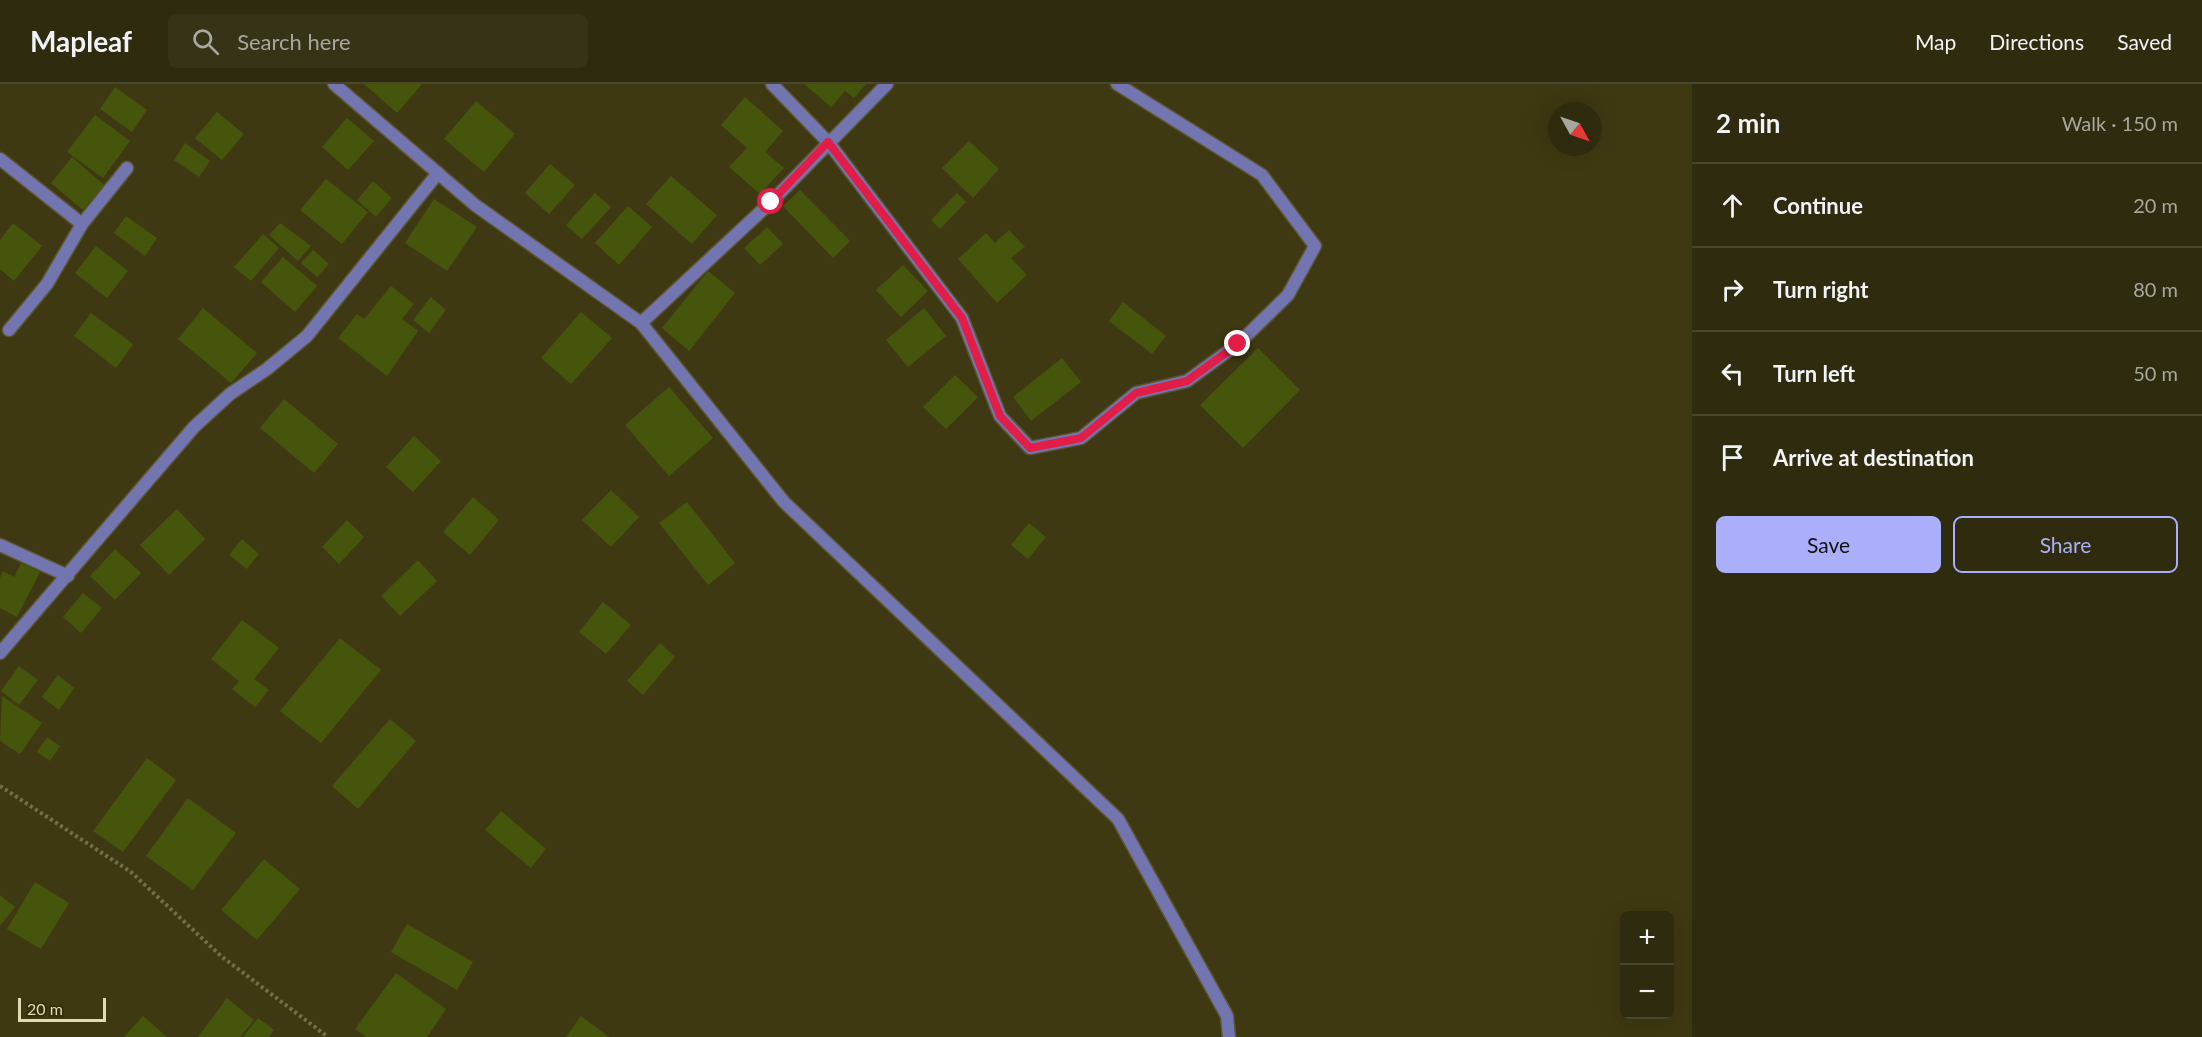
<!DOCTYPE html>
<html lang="en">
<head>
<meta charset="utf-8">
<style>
	:root { --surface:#2e2b0e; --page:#363317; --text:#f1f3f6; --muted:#a7a79e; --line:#49472e; --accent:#abaffb }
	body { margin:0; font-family:Lato,sans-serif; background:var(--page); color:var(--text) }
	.controls { position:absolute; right:18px; bottom:18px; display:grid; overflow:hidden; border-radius:9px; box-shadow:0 6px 24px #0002 }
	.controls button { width:54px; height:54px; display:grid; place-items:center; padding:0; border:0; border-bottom:2px solid var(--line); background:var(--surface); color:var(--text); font:30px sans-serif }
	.compass { position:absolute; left:1548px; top:18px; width:54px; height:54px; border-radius:50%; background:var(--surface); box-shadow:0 6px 24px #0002; rotate:130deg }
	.scale { position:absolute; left:18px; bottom:15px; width:88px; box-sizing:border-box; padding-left:6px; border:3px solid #dfdab7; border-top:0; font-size:16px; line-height:21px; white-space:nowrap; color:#dfdab7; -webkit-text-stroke:4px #342f06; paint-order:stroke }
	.stop { position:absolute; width:18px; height:18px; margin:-14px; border:4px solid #e11d48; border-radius:50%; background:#fff }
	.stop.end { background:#e11d48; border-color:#fff; box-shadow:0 2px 6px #0008 }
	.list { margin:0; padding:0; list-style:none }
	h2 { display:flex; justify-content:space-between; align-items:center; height:78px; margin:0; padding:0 24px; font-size:26px }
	h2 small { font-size:20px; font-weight:400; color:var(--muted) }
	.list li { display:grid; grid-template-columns:39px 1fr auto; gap:18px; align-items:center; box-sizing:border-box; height:84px; padding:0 24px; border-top:2px solid var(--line) }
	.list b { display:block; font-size:22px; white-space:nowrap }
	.list em { font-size:20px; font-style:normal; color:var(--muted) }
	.actions { display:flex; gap:12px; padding:18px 24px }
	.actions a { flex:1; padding:14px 0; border:2px solid var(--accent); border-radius:9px; text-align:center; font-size:21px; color:var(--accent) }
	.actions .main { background:var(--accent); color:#111 }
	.icon { flex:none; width:33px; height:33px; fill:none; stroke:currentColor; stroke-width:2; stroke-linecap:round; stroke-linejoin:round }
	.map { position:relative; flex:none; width:1692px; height:953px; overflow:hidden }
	header { display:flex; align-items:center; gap:36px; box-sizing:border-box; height:84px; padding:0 30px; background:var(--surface); border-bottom:2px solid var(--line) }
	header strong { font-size:28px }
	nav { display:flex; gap:33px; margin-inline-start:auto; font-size:21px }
	.search { width:420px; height:54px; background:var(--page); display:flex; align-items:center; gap:15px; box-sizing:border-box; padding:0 21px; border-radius:9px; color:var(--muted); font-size:22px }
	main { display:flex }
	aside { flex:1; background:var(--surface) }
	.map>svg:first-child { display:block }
</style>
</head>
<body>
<header>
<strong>Mapleaf</strong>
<div class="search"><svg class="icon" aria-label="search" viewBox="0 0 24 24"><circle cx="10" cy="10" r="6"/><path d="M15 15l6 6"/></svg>Search here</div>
<nav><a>Map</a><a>Directions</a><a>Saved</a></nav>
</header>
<main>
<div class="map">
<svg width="1692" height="953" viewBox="0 0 1692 953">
	<rect width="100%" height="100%" fill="#3e3912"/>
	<g fill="#46550c">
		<path d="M364,0H422L397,29Z"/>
		<path d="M804,0H866L854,14L845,7L831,23Z"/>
		<path d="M115,3L147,26L132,48L100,25Z"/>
		<path d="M745,13L783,47L765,68L784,84L760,110L729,83L747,64L721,41Z"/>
		<path d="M476,17L515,50L484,88L444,55Z"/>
		<path d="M217,28L244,50L222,76L195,54Z"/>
		<path d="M95,31L130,57L103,94L67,68Z"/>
		<path d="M347,34L374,57L348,86L322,63Z"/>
		<path d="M969,57L999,85L973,114L942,84Z"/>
		<path d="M185,59L210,77L199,93L174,76Z"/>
		<path d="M72,73L104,101L83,126L51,99Z"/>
		<path d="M550,80L575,101L549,130L525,109Z"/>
		<path d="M671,92L717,131L692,160L646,120Z"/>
		<path d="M326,95L368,128L342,160L300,126Z"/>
		<path d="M373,97L392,114L376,133L357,116Z"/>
		<path d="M800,106L850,157L833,174L783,122Z"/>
		<path d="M595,109L611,123L582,155L566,141Z"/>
		<path d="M957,109L966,118L940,145L931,136Z"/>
		<path d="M434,115L477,143L447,187L405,159Z"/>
		<path d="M628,122L652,143L619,181L595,159Z"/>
		<path d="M126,132L157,154L145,172L114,149Z"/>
		<path d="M13,139L42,162L14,197L0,185V156Z"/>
		<path d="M280,139L311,162L298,177L269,151Z"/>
		<path d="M767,143L783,160L760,181L744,164Z"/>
		<path d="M1009,146L1025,163L1011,174L1027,191L997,219L958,175L986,149L995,159Z"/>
		<path d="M263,150L279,164L251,197L234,183Z"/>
		<path d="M96,162L128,187L107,214L75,189Z"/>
		<path d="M313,166L329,180L317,193L301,179Z"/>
		<path d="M283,173L317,202L295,228L261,198Z"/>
		<path d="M903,181L928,207L901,233L876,206Z"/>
		<path d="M708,187L735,209L689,267L662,244Z"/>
		<path d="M391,202L414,220L402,235L418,247L387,292L338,254L357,230L364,235Z"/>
		<path d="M431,213L446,226L429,249L413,236Z"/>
		<path d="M1123,218L1166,252L1152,270L1109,237Z"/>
		<path d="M203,224L257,269L231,299L178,255Z"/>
		<path d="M924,224L946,252L908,283L886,256Z"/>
		<path d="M581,228L612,254L571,300L541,274Z"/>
		<path d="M91,229L133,260L116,284L74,252Z"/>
		<path d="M1258,264L1300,306L1243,364L1200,321Z"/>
		<path d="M1062,274L1081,298L1031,337L1013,313Z"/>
		<path d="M955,291L978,313L946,345L923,323Z"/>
		<path d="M669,303L713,354L669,392L625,341Z"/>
		<path d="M284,315L338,360L314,389L260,344Z"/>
		<path d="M414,352L441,377L413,408L386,383Z"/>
		<path d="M611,406L639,433L611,463L582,436Z"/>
		<path d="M473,413L499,436L470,471L443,448Z"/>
		<path d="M687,418L735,479L708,501L659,439Z"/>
		<path d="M177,425L205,455L169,491L140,461Z"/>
		<path d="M347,436L364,453L339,480L322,463Z"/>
		<path d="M1029,439L1046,453L1028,475L1011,461Z"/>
		<path d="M242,455L259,470L247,485L229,471Z"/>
		<path d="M115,465L141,489L115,516L90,492Z"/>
		<path d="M418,476L437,497L400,532L381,512Z"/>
		<path d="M21,479L40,488L17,533L0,524V494L3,487L14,493Z"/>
		<path d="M83,509L102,524L81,549L63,533Z"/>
		<path d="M603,518L631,541L606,570L579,548Z"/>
		<path d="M242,536L279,564L254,595L269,606L255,623L232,605L239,597L211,575Z"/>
		<path d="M340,554L381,586L321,659L280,627Z"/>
		<path d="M660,559L675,573L643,611L627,597Z"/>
		<path d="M19,582L38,596L19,621L1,607Z"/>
		<path d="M58,591L74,604L59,626L42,613Z"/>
		<path d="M2,612L42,639L20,670L0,657Z"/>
		<path d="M390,635L416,657L358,725L332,702Z"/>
		<path d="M47,653L60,662L50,677L37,668Z"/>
		<path d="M147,674L176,696L123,768L93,747Z"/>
		<path d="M188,714L236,749L193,806L146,772Z"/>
		<path d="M501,727L546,765L531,784L485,746Z"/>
		<path d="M264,775L300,805L257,856L221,826Z"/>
		<path d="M35,798L69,819L41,865L7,845Z"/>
		<path d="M0,811L15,823L0,842Z"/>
		<path d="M407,840L473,878L457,906L391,868Z"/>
		<path d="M396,889L446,925L427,953H367L355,945Z"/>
		<path d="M227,914L254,936L240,953H198Z"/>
		<path d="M143,932L167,953H124Z"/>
		<path d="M581,932L609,953H566Z"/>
		<path d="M258,934L274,946L269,953H243Z"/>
	</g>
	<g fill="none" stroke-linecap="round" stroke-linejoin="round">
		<defs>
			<g id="street">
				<path d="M334,0L475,121L641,239L784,418L1118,735L1227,932L1229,953"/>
				<path d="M772,0L828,58L962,234L1000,332L1030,364L1081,354L1136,309L1187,297L1238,260L1288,211L1315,162L1262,91L1117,0"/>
				<path d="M0,75L82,140"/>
				<path d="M641,239L771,118L887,0"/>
				<path d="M9,246L47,200L82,140L127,84"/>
				<path d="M0,461L68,492"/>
				<path d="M0,569L194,343L230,310L267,285L307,252L438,89"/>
			</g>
		</defs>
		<use href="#street" stroke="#5b5630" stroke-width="15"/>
		<path stroke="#746f4a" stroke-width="4" stroke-dasharray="3 3" stroke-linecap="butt" d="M0,702L131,788L221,872L328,953"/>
		<use href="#street" stroke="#7275b0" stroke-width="12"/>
	</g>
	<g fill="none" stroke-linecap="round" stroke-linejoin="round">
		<path stroke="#e11d48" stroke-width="8" d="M771,118L828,58L962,234L1000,332L1030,364L1081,354L1136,309L1187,297L1238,260"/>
	</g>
</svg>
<div class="controls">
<button>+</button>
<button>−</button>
</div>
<svg class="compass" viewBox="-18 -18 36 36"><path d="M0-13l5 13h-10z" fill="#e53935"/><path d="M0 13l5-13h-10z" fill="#a7a79e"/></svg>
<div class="scale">20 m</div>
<div class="stop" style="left:771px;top:118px"></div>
<div class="stop end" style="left:1238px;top:260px"></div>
</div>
<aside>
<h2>2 min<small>Walk · 150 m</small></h2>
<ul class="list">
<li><svg class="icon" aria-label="ahead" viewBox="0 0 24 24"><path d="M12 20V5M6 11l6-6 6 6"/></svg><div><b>Continue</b></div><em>20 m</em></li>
<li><svg class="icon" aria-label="right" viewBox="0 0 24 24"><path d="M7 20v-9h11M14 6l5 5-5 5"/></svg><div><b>Turn right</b></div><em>80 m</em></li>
<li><svg class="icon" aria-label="left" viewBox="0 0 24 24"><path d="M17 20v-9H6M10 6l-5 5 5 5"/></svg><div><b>Turn left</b></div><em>50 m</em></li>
<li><svg class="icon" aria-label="arrive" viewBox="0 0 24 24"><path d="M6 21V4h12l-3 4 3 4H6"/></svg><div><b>Arrive at destination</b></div></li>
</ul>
<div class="actions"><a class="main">Save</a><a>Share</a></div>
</aside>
</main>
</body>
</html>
